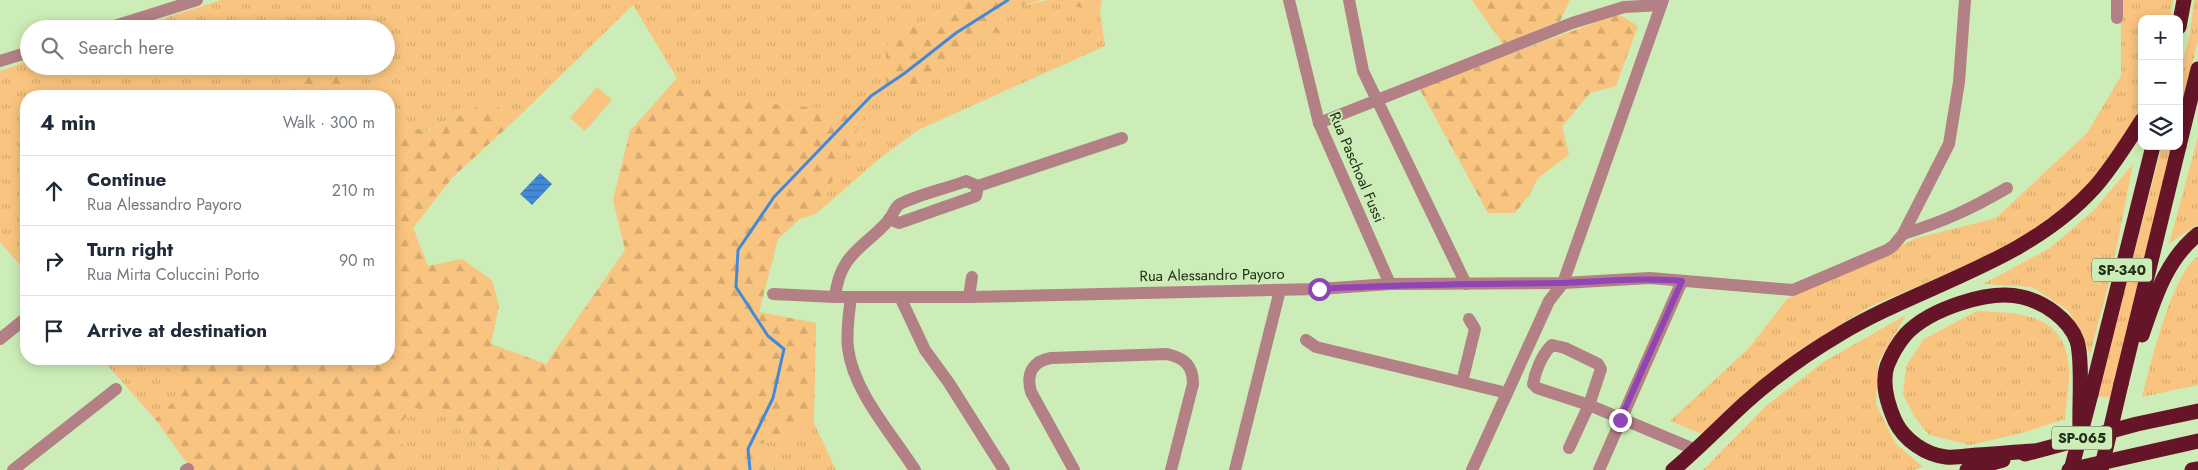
<!DOCTYPE html>
<html lang="en">
<head>
<meta charset="utf-8">
<style>
	:root { --surface:#fff; --page:#f6f6f7; --text:#1f2937; --muted:#747a83; --line:#e0e1e3 }
	body { margin:0; font-family:Jost,sans-serif; background:var(--page); color:var(--text) }
	.controls { position:absolute; right:15px; top:15px; display:grid; overflow:hidden; border-radius:10px; box-shadow:0 2px 12px #0003 }
	.controls button { width:45px; height:45px; display:grid; place-items:center; padding:0; border:0; border-bottom:1px solid var(--line); background:var(--surface); color:var(--text); font:25px sans-serif }
	.stop { position:absolute; width:15px; height:15px; margin:-11px; border:4px solid #9044b5; border-radius:50%; background:#fff }
	.stop.end { background:#9044b5; border-color:#fff; box-shadow:0 1px 5px #0008 }
	.list { margin:0; padding:0; list-style:none }
	h2 { display:flex; justify-content:space-between; align-items:center; height:65px; margin:0; padding:0 20px; font-size:21px }
	h2 small { font-size:16px; font-weight:400; color:var(--muted) }
	.list li { display:grid; grid-template-columns:32px 1fr auto; gap:15px; align-items:center; box-sizing:border-box; height:70px; padding:0 20px; border-top:1px solid var(--line) }
	.list b { display:block; font-size:19px; white-space:nowrap }
	.list p { margin:0; font-size:16px; white-space:nowrap; color:var(--muted) }
	.list em { font-size:16px; font-style:normal; color:var(--muted) }
	.icon { flex:none; width:28px; height:28px; fill:none; stroke:currentColor; stroke-width:2; stroke-linecap:round; stroke-linejoin:round }
	.map { position:relative; flex:none; width:2198px; height:470px; overflow:hidden }
	.search { position:absolute; background:var(--surface); box-shadow:0 2px 12px #0003; left:20px; top:20px; width:375px; height:55px; display:flex; align-items:center; gap:12px; box-sizing:border-box; padding:0 18px; border-radius:28px; color:var(--muted); font-size:19px }
	.panel { position:absolute; background:var(--surface); box-shadow:0 2px 12px #0003; left:20px; top:90px; width:375px; height:275px; border-radius:20px }
	.map>svg:first-child { display:block }
</style>
</head>
<body>
<div class="map">
<svg width="2198" height="470" viewBox="0 0 2198 470">
	<defs>
		<pattern id="grass-tufts" width="24" height="20" patternUnits="userSpaceOnUse" patternTransform="scale(1.25)"><rect width="24" height="20" fill="#f9c47f"/><path d="M3 7l-1-3M5 7V3M7 7l1-3M15 17l-1-3M17 17v-4M19 17l1-3" fill="none" stroke="#d5a96d"/></pattern>
		<pattern id="forest-firs" width="22" height="20" patternUnits="userSpaceOnUse" patternTransform="scale(1.25)"><rect width="22" height="20" fill="#f9c47f"/><path d="M5 1l3.5 6h-7zM16 11l3.5 6h-7z" fill="#d5a96d"/></pattern>
		<pattern id="water-rules" width="6" height="5" patternUnits="userSpaceOnUse" patternTransform="scale(1.25)"><rect width="6" height="5" fill="#428ad9"/><path d="M0 2.5h6" fill="none" stroke="#3771af"/></pattern>
	</defs>
	<rect width="100%" height="100%" fill="#ccedb7"/>
	<g fill="url(#grass-tufts)">
		<path d="M221,0H970L943,20L898,28L921,84L976,32L1000,33L1011,8L1048,0L1100,12L1105,46L918,130L879,159L816,214L865,113L740,101L677,78L633,5L513,122L491,100L427,131L389,123V96H352L339,66H386V29H131Z"/>
		<path d="M2121,0H2173L2170,19H2142V110L2119,147L2067,210L2004,249L1869,307L1796,352L1702,434L1670,421L1749,348L1787,299L1917,238L1996,218L2087,133L2121,76Z"/>
		<path d="M2194,0H2198V40L2179,122V76L2190,33Z"/>
		<path d="M29,61V66H324L279,96H26V272L0,242V71Z"/>
		<path d="M2198,137V224L2169,244Z"/>
		<path d="M2162,146H2173L2111,398L2097,396Z"/>
		<path d="M2133,164L2112,271L2090,354L2069,311L2032,287L1983,284L2050,248L2094,210Z"/>
		<path d="M2198,256V385L2142,397C2152,361 2170,278 2198,256Z"/>
		<path d="M1977,311C2021,313 2066,313 2069,369C2070,385 2066,403 2065,419L2022,433L1970,445L1929,435L1914,416L1903,394L1906,366L1924,339Z"/>
		<path d="M1906,315L1878,363L1876,404L1896,444L1923,467L1913,470H1703L1767,405L1825,361Z"/>
		<path d="M102,359H163L186,391L155,419Z"/>
		<path d="M415,408L453,417L501,470H386L407,455L396,428Z"/>
		<path d="M814,423L836,470H773L758,445Z"/>
	</g>
	<g fill="url(#forest-firs)">
		<path d="M970,0H1041L1011,9L1000,33L976,32L921,84L886,91V47L898,28L943,20Z"/>
		<path d="M1048,0H1102L1100,12Z"/>
		<path d="M1472,0H1570L1560,21L1503,44Z"/>
		<path d="M1618,14L1638,26L1616,86L1590,93L1562,127L1569,155L1538,178L1530,194L1515,213H1488L1419,88Z"/>
		<path d="M324,66H339L352,96H279Z"/>
		<path d="M677,78L740,101L866,112L816,214L800,219L778,239L759,312L816,323L814,423L758,445L773,470H501L453,417L415,408L396,428L407,455L386,470H192L155,419L185,391L163,359H389V123L428,131L491,100L513,122L453,177L413,228L428,266L462,259L492,280L499,306L491,344L546,364L625,250L613,200L630,131Z"/>
	</g>
	<path fill="#f9c47f" d="M597,87L612,100L585,131L570,118Z"/>
	<path fill="url(#water-rules)" d="M540,173L552,184L532,205L520,194Z"/>
	<g fill="none" stroke-linecap="round" stroke-linejoin="round">
		<path stroke="#428ad9" stroke-width="3" d="M750,470L748,449L773,398L784,349L768,336L736,287L738,250L774,197L871,96L905,73L956,33L1008,0"/>
		<g stroke="#b38085" stroke-width="12">
			<path d="M1289,0L1319,123L1390,284"/>
			<path d="M1349,0L1363,71L1466,284"/>
			<path d="M2117,0V18"/>
			<path d="M105,29L197,0"/>
			<path d="M0,61L29,52"/>
			<path d="M1319,123L1572,23L1624,7L1661,5"/>
			<path d="M889,219L899,223L976,196L978,186"/>
			<path d="M1903,234C1943,222 1971,209 2007,188"/>
			<path d="M773,294L835,297H969L1319,289L1390,284L1563,283L1650,278L1793,290L1887,250L1893,246L1903,234L1949,144L1959,82L1965,0"/>
			<path d="M835,297C840,253 863,249 889,220C893,215 894,208 900,204C920,194 945,189 966,181L978,186L1122,138"/>
			<path d="M851,297C849,313 846,331 848,348C853,391 892,434 915,470"/>
			<path d="M900,297L925,350L949,383L1004,470"/>
			<path d="M969,297L972,277"/>
			<path d="M0,339L26,318"/>
			<path d="M1306,340L1316,347L1507,393"/>
			<path d="M1552,345L1565,348L1598,364L1601,369L1589,405L1537,388L1533,384C1535,372 1542,354 1552,345Z"/>
			<path d="M1462,382L1475,329L1469,319"/>
			<path d="M1569,448L1589,405L1696,450"/>
			<path d="M13,470L116,389"/>
			<path d="M186,470L188,469"/>
			<path d="M1074,470L1031,392C1026,374 1032,361 1051,358L1167,354C1184,358 1193,365 1193,384L1171,470"/>
			<path d="M1235,470L1280,290"/>
			<path d="M1472,470L1549,301L1563,283L1663,0"/>
			<path d="M1599,470L1682,281"/>
		</g>
		<g stroke="#651527" stroke-width="15">
			<path d="M2179,27L2184,0"/>
			<path d="M2179,146L2198,69"/>
			<path d="M2142,335C2155,297 2166,260 2198,234"/>
			<path d="M2121,384L2179,146"/>
			<path d="M2091,394L2153,146"/>
			<path d="M2034,451C2015,452 1996,454 1977,455C1967,456 1956,458 1946,457C1926,455 1904,440 1895,421C1888,405 1881,385 1887,366C1891,356 1899,342 1906,334C1930,309 1989,289 2022,297C2044,302 2069,319 2077,341C2083,360 2079,405 2080,428"/>
			<path d="M2025,454L2137,424L2198,411"/>
			<path d="M1673,470C1698,449 1721,425 1745,403C1774,377 1806,354 1840,334C1923,284 2026,263 2094,188C2112,168 2127,143 2142,120"/>
			<path d="M1967,470L2003,460"/>
			<path d="M2069,470L2198,441"/>
			<path d="M2192,470L2198,469"/>
		</g>
		<g stroke="#651527" stroke-width="15">
			<path d="M2071,470L2091,394"/>
			<path d="M2101,470L2121,384"/>
		</g>
	</g>
	<g fill="none" stroke-linecap="round" stroke-linejoin="round">
		<path stroke="#9044b5" stroke-width="6" d="M1319,289C1399,284 1479,284 1560,283C1601,282 1641,277 1682,281L1620,420"/>
	</g>
	<g text-anchor="middle" dominant-baseline="central" stroke-width="4" stroke-linejoin="round" paint-order="stroke">
		<g fill="#ccedb7" stroke="#566849" stroke-width="1">
			<rect x="2092" y="258.5" width="60" height="23" rx="4"/>
			<rect x="2052" y="426.5" width="60" height="23" rx="4"/>
		</g>
		<g font-size="14" font-weight="bold" fill="#232f1a">
			<text x="2122" y="270">SP-340</text>
			<text x="2082" y="438">SP-065</text>
		</g>
		<g font-size="15" fill="#232f1a" stroke="#ccedb7">
			<text transform="translate(1357 167) rotate(67)">Rua Paschoal Fussi</text>
			<text transform="translate(1212 275) rotate(-1)">Rua Alessandro Payoro</text>
		</g>
	</g>
</svg>
<div class="controls">
<button>+</button>
<button>−</button>
<button><svg class="icon" aria-label="layers" viewBox="0 0 24 24"><path d="M12 4l9 5-9 5-9-5zM3 14l9 5 9-5"/></svg></button>
</div>
<div class="stop" style="left:1319px;top:289px"></div>
<div class="stop end" style="left:1620px;top:420px"></div>
<div class="search"><svg class="icon" aria-label="search" viewBox="0 0 24 24"><circle cx="10" cy="10" r="6"/><path d="M15 15l6 6"/></svg>Search here</div>
<section class="panel">
<h2>4 min<small>Walk · 300 m</small></h2>
<ul class="list">
<li><svg class="icon" aria-label="ahead" viewBox="0 0 24 24"><path d="M12 20V5M6 11l6-6 6 6"/></svg><div><b>Continue</b><p>Rua Alessandro Payoro</p></div><em>210 m</em></li>
<li><svg class="icon" aria-label="right" viewBox="0 0 24 24"><path d="M7 20v-9h11M14 6l5 5-5 5"/></svg><div><b>Turn right</b><p>Rua Mirta Coluccini Porto</p></div><em>90 m</em></li>
<li><svg class="icon" aria-label="arrive" viewBox="0 0 24 24"><path d="M6 21V4h12l-3 4 3 4H6"/></svg><div><b>Arrive at destination</b></div></li>
</ul>
</section>
</div>
</body>
</html>
